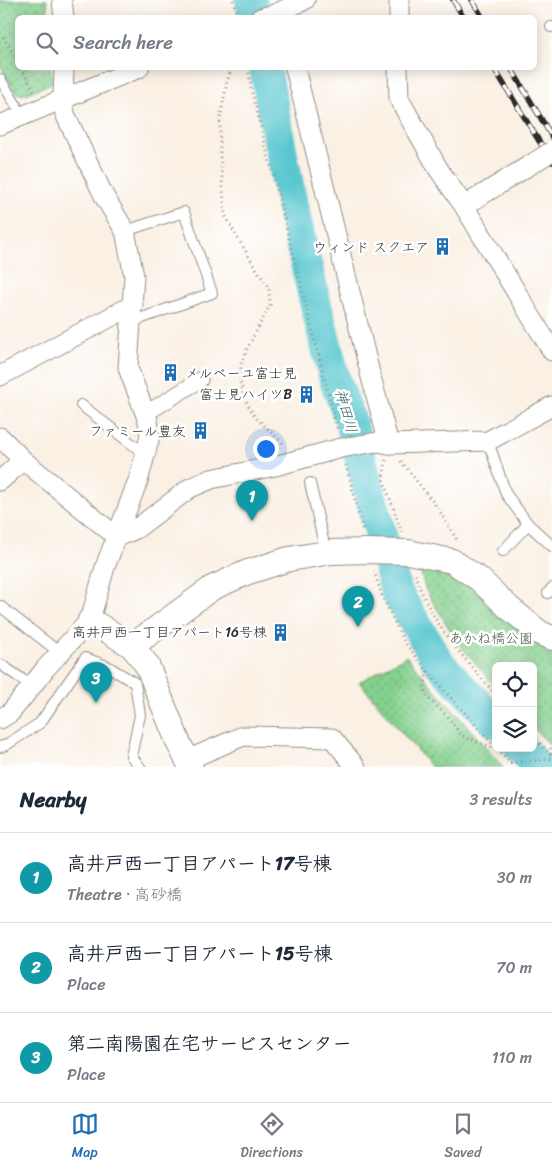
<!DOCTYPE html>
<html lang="en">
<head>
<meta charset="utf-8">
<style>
	:root { --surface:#fff; --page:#f2f2f3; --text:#1f2937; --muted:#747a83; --line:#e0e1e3; --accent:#1f6fb2 }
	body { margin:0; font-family:Sriracha,"Klee One",sans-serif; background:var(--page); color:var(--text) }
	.controls { position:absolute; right:15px; bottom:15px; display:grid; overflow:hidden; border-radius:8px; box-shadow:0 2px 12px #0003 }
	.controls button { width:45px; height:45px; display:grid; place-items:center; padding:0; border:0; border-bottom:1px solid var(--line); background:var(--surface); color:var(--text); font:25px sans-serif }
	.you { position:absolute; left:265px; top:448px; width:18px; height:18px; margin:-12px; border:4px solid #fff; border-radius:50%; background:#1a73e8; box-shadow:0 0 0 8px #1a73e833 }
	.badge { display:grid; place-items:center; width:32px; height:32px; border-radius:50%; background:var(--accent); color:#fff; font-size:16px; font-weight:700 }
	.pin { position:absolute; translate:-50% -41px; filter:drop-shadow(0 1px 2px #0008) }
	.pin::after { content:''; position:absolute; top:26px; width:18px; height:15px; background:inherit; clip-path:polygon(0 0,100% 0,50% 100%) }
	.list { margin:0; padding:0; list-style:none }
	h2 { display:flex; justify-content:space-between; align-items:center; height:65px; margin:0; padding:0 20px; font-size:21px }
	h2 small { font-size:16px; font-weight:400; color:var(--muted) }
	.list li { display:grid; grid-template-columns:32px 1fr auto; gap:15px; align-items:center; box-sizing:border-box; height:90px; padding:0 20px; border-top:1px solid var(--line) }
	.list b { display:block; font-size:19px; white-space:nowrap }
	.list p { margin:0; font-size:16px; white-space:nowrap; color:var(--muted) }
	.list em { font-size:16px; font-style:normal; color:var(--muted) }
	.icon { flex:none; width:28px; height:28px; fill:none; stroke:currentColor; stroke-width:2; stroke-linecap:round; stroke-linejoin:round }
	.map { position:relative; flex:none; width:552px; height:767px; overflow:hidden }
	.search { position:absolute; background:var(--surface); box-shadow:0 2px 12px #0003; left:15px; right:15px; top:15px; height:55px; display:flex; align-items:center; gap:12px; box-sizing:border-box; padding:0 18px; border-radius:8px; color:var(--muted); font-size:19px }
	.sheet { height:335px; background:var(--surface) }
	nav { display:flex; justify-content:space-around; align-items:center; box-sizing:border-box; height:70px; border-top:1px solid var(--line); background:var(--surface); font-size:14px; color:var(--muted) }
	nav a { display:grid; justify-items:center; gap:2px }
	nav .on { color:var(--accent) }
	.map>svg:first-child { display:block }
</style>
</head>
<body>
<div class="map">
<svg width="552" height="767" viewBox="0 0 552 767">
	<defs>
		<pattern id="park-dots" width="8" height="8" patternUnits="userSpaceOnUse" patternTransform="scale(1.25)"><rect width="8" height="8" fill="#84d08e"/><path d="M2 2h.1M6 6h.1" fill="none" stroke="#6ca974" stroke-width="1.8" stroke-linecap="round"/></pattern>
	</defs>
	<rect width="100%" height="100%" fill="#fff"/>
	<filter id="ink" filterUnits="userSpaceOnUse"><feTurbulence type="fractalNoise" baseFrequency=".02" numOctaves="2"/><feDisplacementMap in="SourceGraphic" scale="10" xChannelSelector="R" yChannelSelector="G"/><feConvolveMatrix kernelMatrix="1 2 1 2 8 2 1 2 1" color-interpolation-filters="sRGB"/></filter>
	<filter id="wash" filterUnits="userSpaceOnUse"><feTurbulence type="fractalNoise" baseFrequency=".0096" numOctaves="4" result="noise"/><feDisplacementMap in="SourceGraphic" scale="20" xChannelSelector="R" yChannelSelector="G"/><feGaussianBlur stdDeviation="1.12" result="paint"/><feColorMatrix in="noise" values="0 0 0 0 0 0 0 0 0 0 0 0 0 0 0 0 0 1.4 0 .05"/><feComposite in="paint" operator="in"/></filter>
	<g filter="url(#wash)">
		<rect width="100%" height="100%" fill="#faf0e3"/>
		<g fill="url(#park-dots)" stroke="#587e5c">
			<path d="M0,0H47L48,17L18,18V68H51L52,83L23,95L15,92L0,65Z"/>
			<path d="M416,557L451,566L552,645V747L533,728V666H496V687L458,643L426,591Z"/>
			<path d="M406,656L503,767H431L359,682Z"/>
		</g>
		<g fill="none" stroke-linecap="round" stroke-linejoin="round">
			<g stroke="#5ac7d0" stroke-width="32">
				<path d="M251,0L255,18"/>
				<path d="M265,68L292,205L314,297L335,380L350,419L396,591L439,663L496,723"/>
				<path d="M520,748L538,767"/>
			</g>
		</g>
	</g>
	<g filter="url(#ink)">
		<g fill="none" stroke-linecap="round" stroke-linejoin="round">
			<defs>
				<g id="service">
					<path d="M551,27H552"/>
					<path d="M0,79L16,105"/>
					<path d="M125,231L184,212L212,293L131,322"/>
					<path d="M81,405L145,454"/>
					<path d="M488,441L506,494L528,524L552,546"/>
					<path d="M310,483L326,553"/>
					<path d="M503,551L528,524"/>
					<path d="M548,593L552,588"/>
					<path d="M0,606L60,653"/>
					<path d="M0,664L32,686"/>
					<path d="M0,747L6,745L40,723L85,658L107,666L135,683L140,715L131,756L140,767"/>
				</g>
				<path id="pedestrian" d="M145,414L200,380"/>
				<g id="minor">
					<path d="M62,0L64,18"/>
					<path d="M260,18L277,13L305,0"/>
					<path d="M399,18V0"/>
					<path d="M295,68L371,377L389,444"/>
					<path d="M398,68L399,99L439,170L464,206L552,351"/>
					<path d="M0,125L139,68"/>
					<path d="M464,206L530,165"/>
					<path d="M0,376L133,305"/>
					<path d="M0,437L23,460L117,537"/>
					<path d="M0,481L23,460"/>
					<path d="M117,537L136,529L190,488L211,479L275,466L341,448L377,442L389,444L488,441L552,406"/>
					<path d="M0,719L10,713L32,686L45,669L90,620L105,567L139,478L150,436L148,421L128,368L134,276L125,231L104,196L65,114L63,98L64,68"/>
					<path d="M187,760L243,736L332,738L356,767"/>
				</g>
				<g id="tertiary">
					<path d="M90,620L132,646L147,665L179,744L191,767"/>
					<path d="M132,646L212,588L248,572L289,559L332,552L367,551L408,552L452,561L479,579L508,607L540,633L552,638"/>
				</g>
			</defs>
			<use href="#service" stroke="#928e87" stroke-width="12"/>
			<use href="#pedestrian" stroke="#928e87" stroke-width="17"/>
			<use href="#minor" stroke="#928e87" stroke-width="21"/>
			<use href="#tertiary" stroke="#928e87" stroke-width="26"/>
			<g stroke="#928e87" stroke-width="3" stroke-dasharray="1 4" stroke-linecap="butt">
				<path d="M233,0L238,18"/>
				<path d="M230,18L243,12"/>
				<path d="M3,37L18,62"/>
				<path d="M21,68L35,92"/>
				<path d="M231,68L227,82L220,119V153L225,215L237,237L269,289L270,305L248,347L241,364L240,381L244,398L255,417L285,445"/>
				<path d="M248,68L251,88L338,432"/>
				<path d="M386,460L383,479L402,533"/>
				<path d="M401,461L437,507L457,540"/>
				<path d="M346,465L363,531"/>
				<path d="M374,571L382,596L405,643L435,680L496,748"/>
				<path d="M415,574C429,621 465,659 496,695"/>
				<path d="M427,671L424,689L430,700L447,716L462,736L498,750"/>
				<path d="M533,736L552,756"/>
				<path d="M497,749L514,767"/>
				<path d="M550,754L552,744"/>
				<path d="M510,763L552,759"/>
			</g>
			<use href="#service" stroke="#fff" stroke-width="10"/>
			<use href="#pedestrian" stroke="#fff" stroke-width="15"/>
			<use href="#minor" stroke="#fff" stroke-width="19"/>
			<use href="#tertiary" stroke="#fff" stroke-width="24"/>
			<defs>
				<g id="rail">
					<path d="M453,0L464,18"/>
					<path d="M472,0L483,18"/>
					<path d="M494,68L552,162"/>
					<path d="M511,68L552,137"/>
				</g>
			</defs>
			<use href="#rail" stroke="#2b2b2b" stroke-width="5.5"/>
			<use href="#rail" stroke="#fff" stroke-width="4" stroke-dasharray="11" stroke-linecap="butt"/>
			<defs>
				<path id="minor-bridge" d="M530,165L552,151"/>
			</defs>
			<use href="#minor-bridge" stroke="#928e87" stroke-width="21" stroke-linecap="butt"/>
			<use href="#minor-bridge" stroke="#fff" stroke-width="19"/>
		</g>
	</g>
	<defs>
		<symbol id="building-bare" viewBox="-9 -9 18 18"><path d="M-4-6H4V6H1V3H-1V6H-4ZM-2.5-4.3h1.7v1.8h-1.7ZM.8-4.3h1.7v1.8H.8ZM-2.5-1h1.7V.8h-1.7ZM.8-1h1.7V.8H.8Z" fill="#1f6fb2" stroke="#fff" stroke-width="2.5" paint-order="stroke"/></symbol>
	</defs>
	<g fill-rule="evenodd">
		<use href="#building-bare" x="430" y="234" width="25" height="25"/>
		<use href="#building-bare" x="158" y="360" width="25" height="25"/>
		<use href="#building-bare" x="294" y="382" width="25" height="25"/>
		<use href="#building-bare" x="188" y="418" width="25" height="25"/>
		<use href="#building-bare" x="268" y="620" width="25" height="25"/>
	</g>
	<g text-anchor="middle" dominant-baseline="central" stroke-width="5" stroke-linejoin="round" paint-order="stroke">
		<g font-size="14" fill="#2b2b2b" stroke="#fff" text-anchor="end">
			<text x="429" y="247">ウィンド スクエア</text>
			<text x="185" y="373" text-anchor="start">メルベーユ富士見</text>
			<text x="292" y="394">富士見ハイツB</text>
			<text x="186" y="431">ファミール豊友</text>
			<text x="267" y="632">高井戸西一丁目アパート16号棟</text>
		</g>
		<g font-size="14" fill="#465d49" stroke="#fff">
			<text x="491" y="638">あかね橋公園</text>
		</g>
		<g font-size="15" font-style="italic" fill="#3b6265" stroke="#fff">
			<text transform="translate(346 411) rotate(74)">神田川</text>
		</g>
	</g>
</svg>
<div class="controls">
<button><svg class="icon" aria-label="locate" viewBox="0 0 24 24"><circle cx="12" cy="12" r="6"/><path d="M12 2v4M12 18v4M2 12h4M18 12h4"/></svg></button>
<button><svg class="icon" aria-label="layers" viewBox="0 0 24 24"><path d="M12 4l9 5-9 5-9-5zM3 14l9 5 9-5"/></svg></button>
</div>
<div class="you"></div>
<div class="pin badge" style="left:252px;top:521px;background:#0f9aa8">1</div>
<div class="pin badge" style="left:358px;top:627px;background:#0f9aa8">2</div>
<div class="pin badge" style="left:96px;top:703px;background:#0f9aa8">3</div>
<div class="search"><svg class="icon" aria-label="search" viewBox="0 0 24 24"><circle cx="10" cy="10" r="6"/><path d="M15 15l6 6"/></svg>Search here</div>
</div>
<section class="sheet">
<h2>Nearby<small>3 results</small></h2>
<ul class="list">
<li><span class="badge" style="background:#0f9aa8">1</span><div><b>高井戸西一丁目アパート17号棟</b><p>Theatre · 高砂橋</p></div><em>30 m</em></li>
<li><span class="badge" style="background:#0f9aa8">2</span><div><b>高井戸西一丁目アパート15号棟</b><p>Place</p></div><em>70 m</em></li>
<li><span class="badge" style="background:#0f9aa8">3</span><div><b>第二南陽園在宅サービスセンター</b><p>Place</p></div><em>110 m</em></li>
</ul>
</section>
<nav>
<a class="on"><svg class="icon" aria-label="map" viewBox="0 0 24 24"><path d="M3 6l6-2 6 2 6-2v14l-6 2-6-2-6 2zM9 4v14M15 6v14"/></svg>Map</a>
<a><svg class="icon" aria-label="directions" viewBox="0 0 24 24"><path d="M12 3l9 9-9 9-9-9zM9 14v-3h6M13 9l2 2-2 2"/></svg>Directions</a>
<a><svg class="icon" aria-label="saved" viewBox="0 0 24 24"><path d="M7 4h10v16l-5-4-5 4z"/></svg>Saved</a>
</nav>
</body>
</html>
